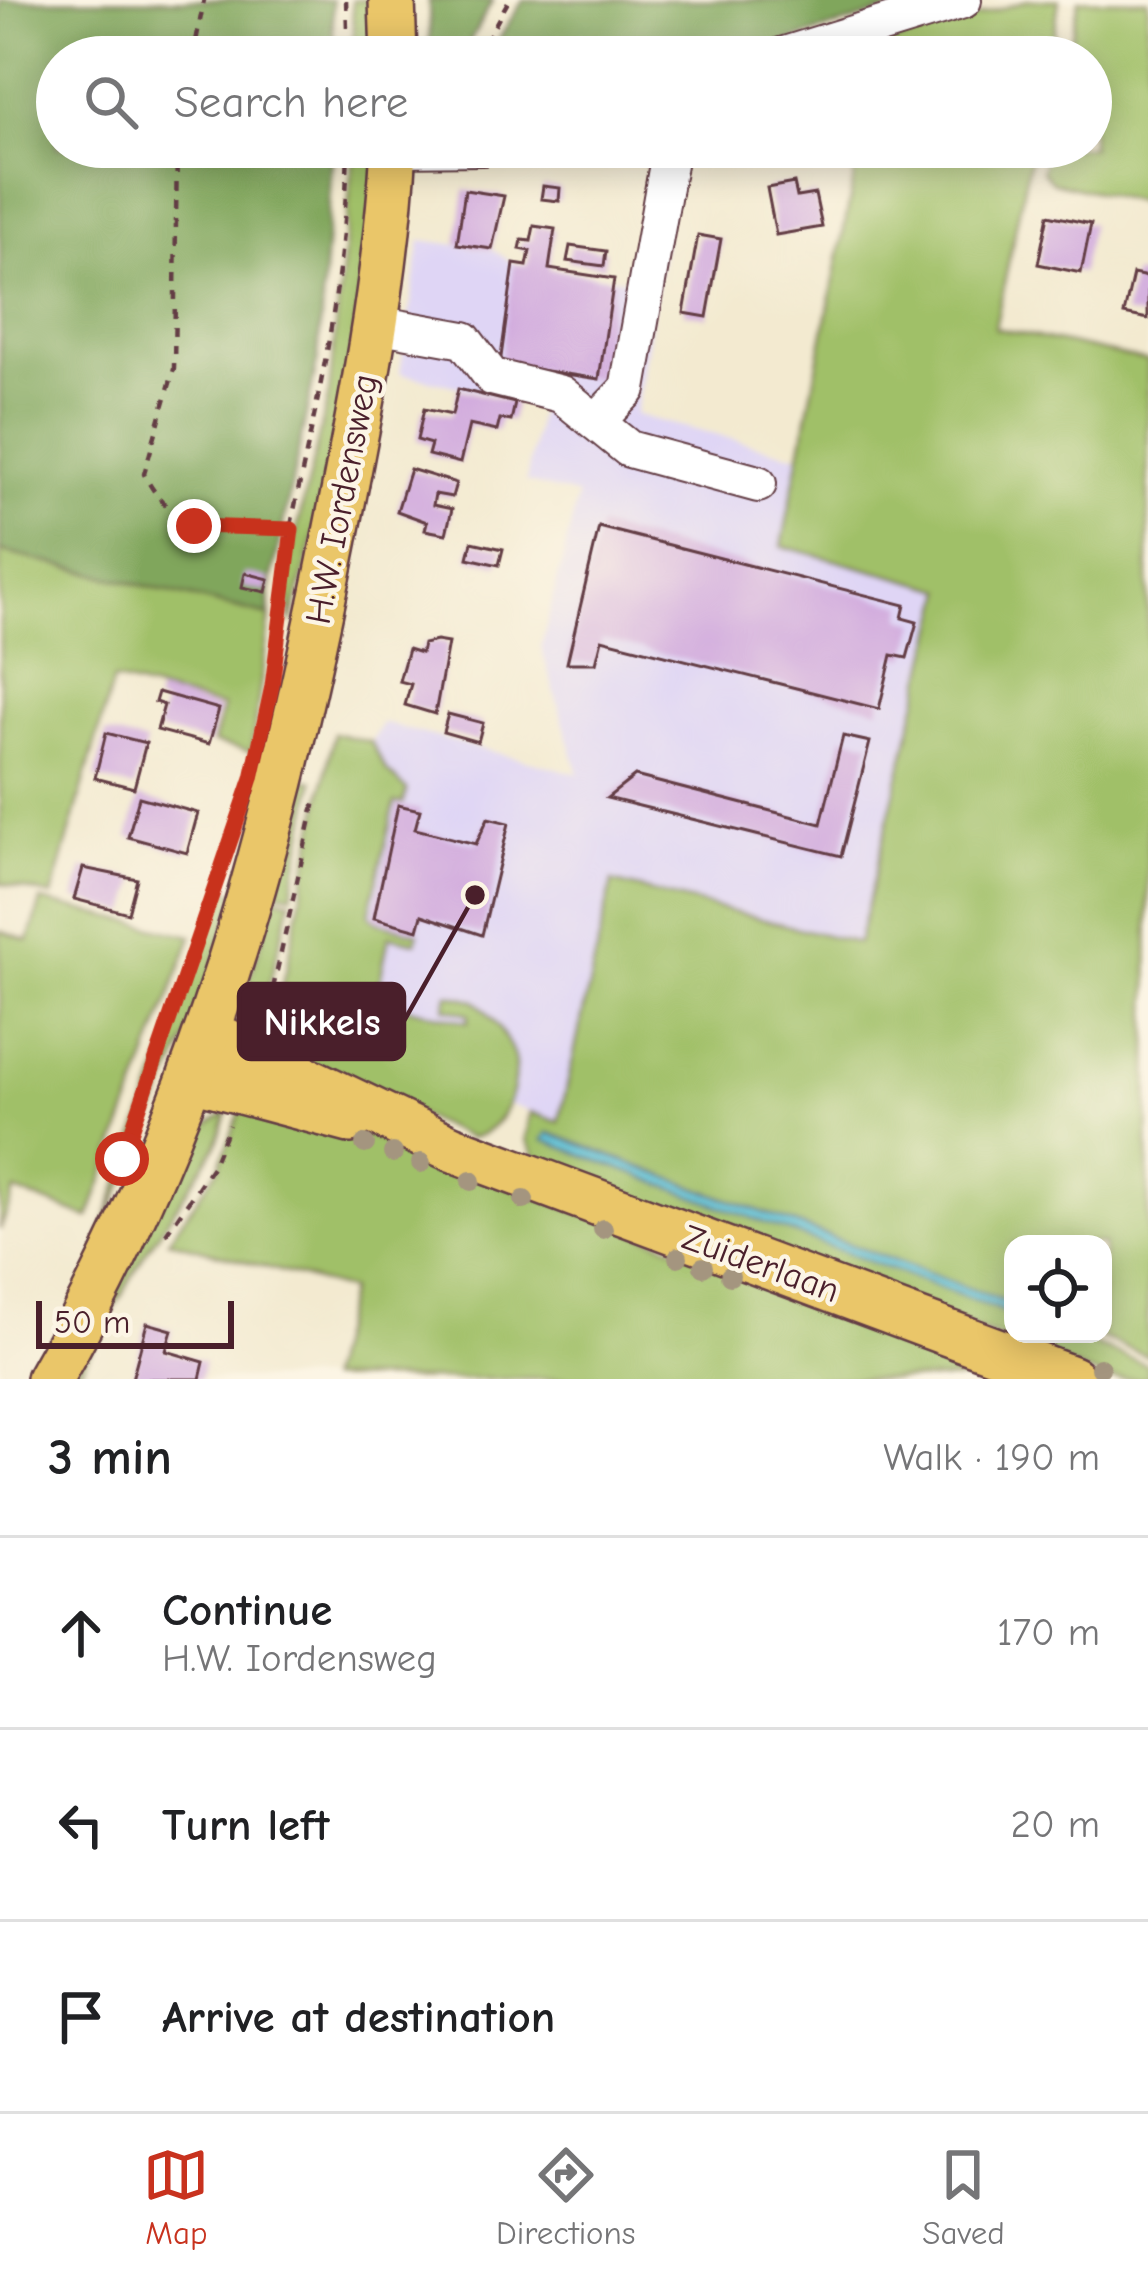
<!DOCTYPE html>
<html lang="en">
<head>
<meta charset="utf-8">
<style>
	:root { --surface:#fff; --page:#f2f2f2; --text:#202124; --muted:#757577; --line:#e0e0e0; --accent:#c8321e }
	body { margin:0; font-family:"Comic Neue",sans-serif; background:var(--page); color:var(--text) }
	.controls { position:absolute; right:36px; bottom:36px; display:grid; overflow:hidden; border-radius:24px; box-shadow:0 6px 30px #0003 }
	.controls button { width:108px; height:108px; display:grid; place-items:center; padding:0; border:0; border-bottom:3px solid var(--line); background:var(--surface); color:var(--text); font:60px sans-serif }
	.scale { position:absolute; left:36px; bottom:30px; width:198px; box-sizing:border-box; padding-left:12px; border:6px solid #4a1f2b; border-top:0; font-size:33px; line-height:42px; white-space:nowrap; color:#4a1f2b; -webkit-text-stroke:9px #fcf5e5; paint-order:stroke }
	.stop { position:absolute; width:36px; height:36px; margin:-27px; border:9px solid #c8321e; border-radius:50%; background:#fff }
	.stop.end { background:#c8321e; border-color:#fff; box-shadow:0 3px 12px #0008 }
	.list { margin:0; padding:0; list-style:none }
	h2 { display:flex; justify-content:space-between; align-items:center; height:156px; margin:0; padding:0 48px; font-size:51px }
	h2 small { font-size:39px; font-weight:400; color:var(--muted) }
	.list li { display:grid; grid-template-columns:78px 1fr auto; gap:36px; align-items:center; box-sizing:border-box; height:192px; padding:0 48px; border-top:3px solid var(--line) }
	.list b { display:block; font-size:45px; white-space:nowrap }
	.list p { margin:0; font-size:39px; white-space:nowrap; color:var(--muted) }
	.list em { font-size:39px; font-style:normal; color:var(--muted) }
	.icon { flex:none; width:66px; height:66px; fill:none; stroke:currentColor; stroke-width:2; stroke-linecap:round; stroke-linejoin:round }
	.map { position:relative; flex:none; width:1148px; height:1379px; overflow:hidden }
	.search { position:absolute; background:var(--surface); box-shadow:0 6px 30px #0003; left:36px; right:36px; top:36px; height:132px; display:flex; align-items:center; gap:30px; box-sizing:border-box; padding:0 42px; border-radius:66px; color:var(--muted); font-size:45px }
	.sheet { height:732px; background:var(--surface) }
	nav { display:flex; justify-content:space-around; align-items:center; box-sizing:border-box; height:168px; border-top:3px solid var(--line); background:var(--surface); font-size:33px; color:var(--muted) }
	nav a { display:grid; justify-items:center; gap:6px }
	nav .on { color:var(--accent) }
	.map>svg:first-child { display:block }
</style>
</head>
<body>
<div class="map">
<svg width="1148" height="1379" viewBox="0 0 1148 1379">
	<rect width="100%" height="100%" fill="#fcf5e5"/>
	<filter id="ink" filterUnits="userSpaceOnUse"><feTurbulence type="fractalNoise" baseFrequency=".00833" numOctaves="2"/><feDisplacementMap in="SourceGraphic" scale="24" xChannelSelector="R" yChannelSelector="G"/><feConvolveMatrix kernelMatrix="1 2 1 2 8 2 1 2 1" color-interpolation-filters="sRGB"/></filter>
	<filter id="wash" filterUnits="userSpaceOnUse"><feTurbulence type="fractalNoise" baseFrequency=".004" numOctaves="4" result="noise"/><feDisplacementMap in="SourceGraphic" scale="48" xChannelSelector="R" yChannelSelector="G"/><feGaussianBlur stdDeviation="2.7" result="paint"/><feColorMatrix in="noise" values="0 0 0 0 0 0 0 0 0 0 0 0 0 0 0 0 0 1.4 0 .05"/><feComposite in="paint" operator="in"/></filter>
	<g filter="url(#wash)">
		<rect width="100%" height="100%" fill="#f3ead0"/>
		<path fill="#dfd5f5" d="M680,147L635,415L800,456L782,546L946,589L858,944L612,883L559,1123L414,1068L320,1023L371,742L382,723L579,774L541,647L578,496L526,482L540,406L400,373L421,240L493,250L513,263L637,281Z"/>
		<g fill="#a0c068" stroke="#75704a" stroke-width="3">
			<path d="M352,0H378L380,57H354Z"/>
			<path d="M1029,0H1059L1051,57H878L880,46Z"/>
			<path d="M1079,0H1148V204L1052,182L1042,171L1047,147H1091V57H1067Z"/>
			<path d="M860,147H1032L995,328L1148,361V1356L1090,1334H1103V1244H1013V1305L549,1133L1013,1315V1334H1065L1148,1365V1379H1107L539,1163L526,1139L530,1112L559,1122L612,882L858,943L945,590L782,546Z"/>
			<path d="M353,161H379L342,431L291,623L287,571L329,393Z"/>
			<path d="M0,551L270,616L251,752L213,743L223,707L113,680L52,896L0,883Z"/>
			<path d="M334,733L371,742L387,771L407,790L403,803H395L369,914L377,922L418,933L416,942L389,936L376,1000L468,1022L469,1014L445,1008L448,994L474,1000C488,1010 514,1046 515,1064C516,1095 501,1133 469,1138L263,1043L287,968Z"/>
			<path d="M304,779L314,781L292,894L277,891Z"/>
			<path d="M224,889L237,893L195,1020L98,1242Z"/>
			<path d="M276,896L291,900L256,1036L244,996Z"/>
			<path d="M41,901L192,936L89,1218L15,1191L0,1230V931L29,941Z"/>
			<path d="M241,1109L338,1124L1036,1379H327L349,1290L168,1240L219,1167Z"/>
			<path d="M228,1111L215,1148L143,1257L75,1379V1369L190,1137Z"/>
		</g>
		<g fill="#80a65c" stroke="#656244" stroke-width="3">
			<path d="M0,0H332L334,57H57V147H333L318,358L269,592L270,616L0,551Z"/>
			<path d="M429,0H493L461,57H430Z"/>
			<path d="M523,0H921L739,57H488Z"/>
		</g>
		<path fill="#5ec6da" stroke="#547282" stroke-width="3" d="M548,1133L1013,1305V1315L543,1140Z"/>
		<g id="blocks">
			<g fill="#d2acde">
				<path d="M794,183L797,197L815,194L822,227L776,235L767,188Z"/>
				<path d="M543,186L560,188L559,201L541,199Z"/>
				<path d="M465,190L504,196L492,249L457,244Z"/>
				<path d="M1048,215L1091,224L1081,273L1038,264Z"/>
				<path d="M534,226L555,229L549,269L614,279L599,379L500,364L514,264L527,266L530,251L520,249L522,240L531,241Z"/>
				<path d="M698,235L721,239L707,317L684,313Z"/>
				<path d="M570,246L606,251L604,266L567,261Z"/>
				<path d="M1133,274L1148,277V319L1124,314Z"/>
				<path d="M458,389L515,403L511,421L500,419L497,431L469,425L460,463L428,455L431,444L417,440L424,409L452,415Z"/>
				<path d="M410,469L456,483L452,497L435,494L433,505L452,509L446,534L425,530L427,522L397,511Z"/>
				<path d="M599,527L905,605L902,618L917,622L907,658L892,655L879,709L602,639L596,663H567Z"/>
				<path d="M472,542L503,549L499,565L468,558Z"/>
				<path d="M245,573L269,579L266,592L242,587Z"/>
				<path d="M436,641L448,643L435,714L405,705L411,684L399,681L408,649L421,653L423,644Z"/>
				<path d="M158,692L219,709L209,744L157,730L164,705L155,702Z"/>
				<path d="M448,714L483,723L478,742L443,732Z"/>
				<path d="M106,733L146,743L134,788L95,778Z"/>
				<path d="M843,736L870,742L841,856L607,798L635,776L821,824Z"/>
				<path d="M139,797L198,813L187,853L128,837Z"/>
				<path d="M398,805L420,810L415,829L476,844L488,818L509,823L482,935L422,915L418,930L374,918Z"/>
				<path d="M83,868L137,879L128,913L74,899Z"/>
				<path d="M147,1323L172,1330L166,1351L204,1362L200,1379H132Z"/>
			</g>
		</g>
	</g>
	<g filter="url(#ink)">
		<use href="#blocks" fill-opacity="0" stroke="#633d44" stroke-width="3"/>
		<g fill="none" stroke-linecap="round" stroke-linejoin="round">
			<defs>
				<g id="minor">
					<path d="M778,57L963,0"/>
					<path d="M394,148L482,147"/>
					<path d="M376,324L464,340L492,377L561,394L629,449L758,484"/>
					<path d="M596,422L628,389L671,147"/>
				</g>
				<g id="major">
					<path d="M392,0L394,57"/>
					<path d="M209,1033L451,1148L1072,1379"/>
					<path d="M192,1078L350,1120"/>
					<path d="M49,1379C199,1118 269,860 329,568C357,428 386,290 394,147"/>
				</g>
			</defs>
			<use href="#minor" stroke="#633d44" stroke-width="40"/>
			<use href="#major" stroke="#633d44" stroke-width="50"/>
			<g stroke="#633d44" stroke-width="4.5" stroke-dasharray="9 9" stroke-linecap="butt">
				<path d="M346,0L348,57"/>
				<path d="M193,57L204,0"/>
				<path d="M477,57L509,0"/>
				<path d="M177,147L174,369L144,474C178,541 226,527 292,529"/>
				<path d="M318,147L358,151"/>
				<path d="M276,633C282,547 306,462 322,377C337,302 346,224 348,147"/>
				<path d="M265,1024L315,801"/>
				<path d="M166,1234L212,1167L229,1125"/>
			</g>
			<use href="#minor" stroke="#fff" stroke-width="36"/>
			<use href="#major" stroke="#eac669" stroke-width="45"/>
		</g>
		<g fill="#a4957f">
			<circle cx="365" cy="1144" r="10"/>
			<circle cx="393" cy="1153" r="10"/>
			<circle cx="421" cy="1163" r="10"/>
			<circle cx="471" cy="1181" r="10"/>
			<circle cx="524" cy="1200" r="10"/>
			<circle cx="603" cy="1229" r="10"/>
			<circle cx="678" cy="1257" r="10"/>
			<circle cx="703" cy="1267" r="10"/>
			<circle cx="730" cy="1276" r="10"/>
			<circle cx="1100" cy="1368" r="10"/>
		</g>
	</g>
	<g fill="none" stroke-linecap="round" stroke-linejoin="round" filter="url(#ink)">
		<path stroke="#c8321e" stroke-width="15" d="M122,1159L252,778L272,686L292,529L194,526"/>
	</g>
	<g text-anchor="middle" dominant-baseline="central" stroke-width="9" stroke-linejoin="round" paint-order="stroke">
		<g font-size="36" fill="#4a1f2b" stroke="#fcf5e5">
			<text transform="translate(342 499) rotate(-79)">H.W. Iordensweg</text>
			<text transform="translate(761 1264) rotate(20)">Zuiderlaan</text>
		</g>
	</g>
	<path fill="none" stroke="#4a1f2b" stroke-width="4.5" d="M475 895L404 1021"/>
	<circle fill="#4a1f2b" stroke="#fcf5e5" stroke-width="4.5" cx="475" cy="895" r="12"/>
	<rect fill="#4a1f2b" stroke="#4a1f2b" stroke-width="4.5" x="239" y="984" width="165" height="75" rx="12"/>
	<g font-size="39" text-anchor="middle" font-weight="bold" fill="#fff">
		<text x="322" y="1035">Nikkels</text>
	</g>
</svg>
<div class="controls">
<button><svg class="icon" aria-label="locate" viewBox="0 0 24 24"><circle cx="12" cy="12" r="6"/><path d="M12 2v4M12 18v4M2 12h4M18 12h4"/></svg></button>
</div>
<div class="scale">50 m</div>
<div class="stop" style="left:122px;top:1159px"></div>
<div class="stop end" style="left:194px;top:526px"></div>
<div class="search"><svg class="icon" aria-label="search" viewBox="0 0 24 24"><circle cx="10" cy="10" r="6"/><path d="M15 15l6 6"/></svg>Search here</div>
</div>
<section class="sheet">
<h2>3 min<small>Walk · 190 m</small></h2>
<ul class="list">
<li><svg class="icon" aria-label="ahead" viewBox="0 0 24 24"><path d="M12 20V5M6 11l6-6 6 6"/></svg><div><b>Continue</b><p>H.W. Iordensweg</p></div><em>170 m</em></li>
<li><svg class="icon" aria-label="left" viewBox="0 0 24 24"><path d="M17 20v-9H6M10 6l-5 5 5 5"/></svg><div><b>Turn left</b></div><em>20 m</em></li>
<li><svg class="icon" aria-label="arrive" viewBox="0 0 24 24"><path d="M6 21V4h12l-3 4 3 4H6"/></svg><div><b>Arrive at destination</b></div></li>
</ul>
</section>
<nav>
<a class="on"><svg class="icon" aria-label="map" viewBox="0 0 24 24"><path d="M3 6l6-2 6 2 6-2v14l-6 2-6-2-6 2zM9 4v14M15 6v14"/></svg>Map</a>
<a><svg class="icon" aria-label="directions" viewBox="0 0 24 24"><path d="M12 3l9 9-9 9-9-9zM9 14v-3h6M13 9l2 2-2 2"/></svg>Directions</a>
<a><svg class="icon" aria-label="saved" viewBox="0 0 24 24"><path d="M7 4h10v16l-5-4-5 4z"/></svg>Saved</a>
</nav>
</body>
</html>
